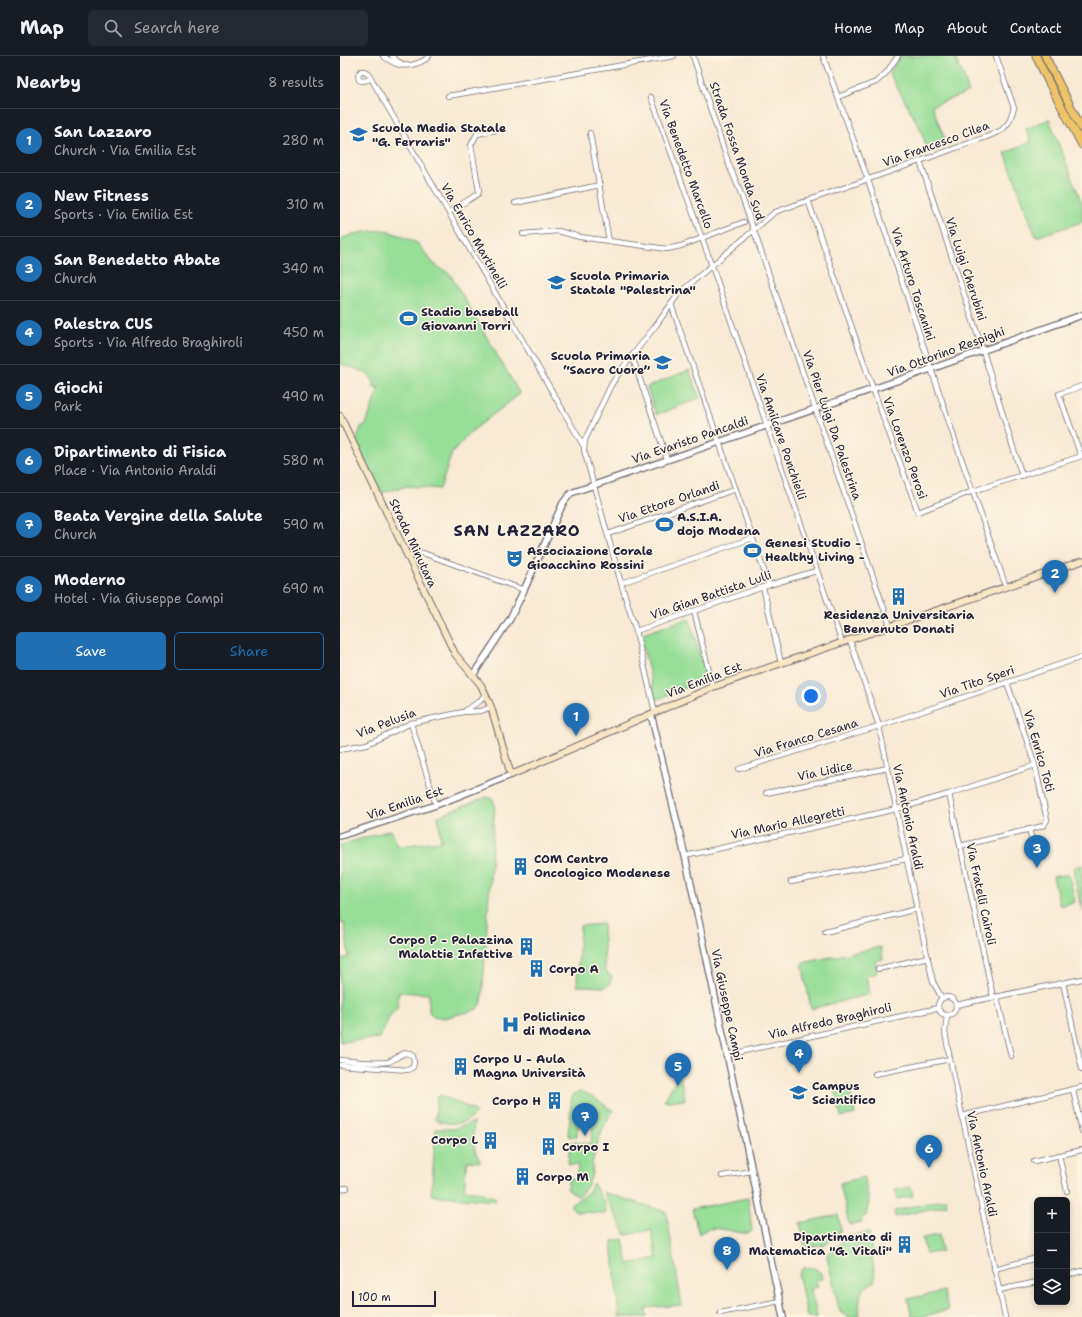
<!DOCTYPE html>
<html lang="en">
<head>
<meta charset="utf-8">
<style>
	:root { --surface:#171b24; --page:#242831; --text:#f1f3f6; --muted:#9ea1a6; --line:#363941; --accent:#1f6fb2 }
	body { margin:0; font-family:"Shantell Sans",sans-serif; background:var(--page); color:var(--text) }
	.controls { position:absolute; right:12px; bottom:12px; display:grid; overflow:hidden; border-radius:6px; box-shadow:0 2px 6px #0003 }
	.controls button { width:36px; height:36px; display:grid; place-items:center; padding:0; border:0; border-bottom:1px solid var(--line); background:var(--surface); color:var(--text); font:20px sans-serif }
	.scale { position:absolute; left:12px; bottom:10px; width:84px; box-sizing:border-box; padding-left:4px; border:2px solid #22223b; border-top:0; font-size:11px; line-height:14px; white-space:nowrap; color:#22223b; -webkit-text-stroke:3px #fcf5e5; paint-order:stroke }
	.you { position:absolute; left:471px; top:640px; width:14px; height:14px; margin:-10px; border:3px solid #fff; border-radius:50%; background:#1a73e8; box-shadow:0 0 0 6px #1a73e833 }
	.badge { display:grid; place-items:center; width:26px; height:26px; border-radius:50%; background:var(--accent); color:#fff; font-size:13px; font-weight:700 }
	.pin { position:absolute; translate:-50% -33px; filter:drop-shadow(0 1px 2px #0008) }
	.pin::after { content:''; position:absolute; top:21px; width:14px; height:12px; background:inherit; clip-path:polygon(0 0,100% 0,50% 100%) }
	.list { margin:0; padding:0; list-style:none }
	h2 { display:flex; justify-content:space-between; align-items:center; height:52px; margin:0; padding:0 16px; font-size:17px }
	h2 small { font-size:13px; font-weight:400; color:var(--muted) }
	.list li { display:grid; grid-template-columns:26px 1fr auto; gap:12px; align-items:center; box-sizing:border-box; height:64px; padding:0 16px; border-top:1px solid var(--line) }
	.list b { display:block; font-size:15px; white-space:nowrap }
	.list p { margin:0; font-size:13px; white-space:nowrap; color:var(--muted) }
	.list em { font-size:13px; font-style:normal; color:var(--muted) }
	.actions { display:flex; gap:8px; padding:12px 16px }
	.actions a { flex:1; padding:9px 0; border:1px solid var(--accent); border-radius:6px; text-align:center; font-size:14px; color:var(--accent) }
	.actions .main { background:var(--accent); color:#fff }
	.icon { flex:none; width:22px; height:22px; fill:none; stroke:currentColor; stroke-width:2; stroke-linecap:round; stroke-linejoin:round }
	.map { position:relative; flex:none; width:742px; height:1261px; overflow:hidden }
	header { display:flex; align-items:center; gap:24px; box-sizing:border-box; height:56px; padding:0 20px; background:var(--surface); border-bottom:1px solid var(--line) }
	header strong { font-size:19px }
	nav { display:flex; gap:22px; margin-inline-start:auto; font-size:14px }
	.search { width:280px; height:36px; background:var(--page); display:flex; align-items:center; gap:10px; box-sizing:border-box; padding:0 14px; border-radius:6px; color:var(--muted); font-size:15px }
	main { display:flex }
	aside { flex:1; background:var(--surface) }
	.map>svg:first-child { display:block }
</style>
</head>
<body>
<header>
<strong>Map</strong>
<div class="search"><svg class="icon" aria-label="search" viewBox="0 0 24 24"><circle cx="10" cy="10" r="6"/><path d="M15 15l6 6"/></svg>Search here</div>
<nav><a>Home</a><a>Map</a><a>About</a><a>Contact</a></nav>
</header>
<main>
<aside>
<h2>Nearby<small>8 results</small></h2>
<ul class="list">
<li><span class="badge">1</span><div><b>San Lazzaro</b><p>Church · Via Emilia Est</p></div><em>280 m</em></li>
<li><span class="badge">2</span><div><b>New Fitness</b><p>Sports · Via Emilia Est</p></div><em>310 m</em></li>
<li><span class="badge">3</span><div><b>San Benedetto Abate</b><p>Church</p></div><em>340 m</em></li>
<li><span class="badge">4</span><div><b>Palestra CUS</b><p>Sports · Via Alfredo Braghiroli</p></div><em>450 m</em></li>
<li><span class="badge">5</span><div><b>Giochi</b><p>Park</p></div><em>490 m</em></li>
<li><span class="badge">6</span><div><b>Dipartimento di Fisica</b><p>Place · Via Antonio Araldi</p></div><em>580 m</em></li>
<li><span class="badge">7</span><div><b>Beata Vergine della Salute</b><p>Church</p></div><em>590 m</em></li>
<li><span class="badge">8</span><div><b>Moderno</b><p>Hotel · Via Giuseppe Campi</p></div><em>690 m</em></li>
</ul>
<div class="actions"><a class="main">Save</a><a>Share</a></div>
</aside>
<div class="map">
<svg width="742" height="1261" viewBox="0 0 742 1261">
	<rect width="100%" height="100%" fill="#fcf5e5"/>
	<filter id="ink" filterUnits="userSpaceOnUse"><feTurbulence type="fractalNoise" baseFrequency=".025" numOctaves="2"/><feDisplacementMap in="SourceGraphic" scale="8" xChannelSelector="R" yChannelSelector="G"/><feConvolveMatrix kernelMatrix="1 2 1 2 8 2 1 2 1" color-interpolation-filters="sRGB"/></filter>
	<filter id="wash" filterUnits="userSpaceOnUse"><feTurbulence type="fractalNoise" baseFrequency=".012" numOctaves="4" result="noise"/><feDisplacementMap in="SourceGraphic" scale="16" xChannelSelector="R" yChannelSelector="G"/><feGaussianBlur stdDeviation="0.9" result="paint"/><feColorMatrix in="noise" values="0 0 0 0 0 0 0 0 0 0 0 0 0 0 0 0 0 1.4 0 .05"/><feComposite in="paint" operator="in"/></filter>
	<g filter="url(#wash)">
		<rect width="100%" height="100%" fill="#f8ead4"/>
		<g fill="#97de97" stroke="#5c8069">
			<path d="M561,0H615L620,14L621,13L629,36L592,50L606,86L587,93L581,74L549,17Z"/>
			<path d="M709,63L742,147V166L696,181L665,97L691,86L686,73Z"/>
			<path d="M44,174L59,179L77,187L95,209L110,218L180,338L132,375L112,397L100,433L67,430L42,437L16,386L21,371L26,368L39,331L34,332C36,316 12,312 0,308V183C15,177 28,175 44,174Z"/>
			<path d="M349,314L360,342L316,359L307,331Z"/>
			<path d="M349,562L367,623L316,644L300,579Z"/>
			<path d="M147,741L152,743L155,748L142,945L140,950L135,954L104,962L93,960L89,956V938L59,936L57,952L48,962L47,968L41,977L39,982L0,986V903L9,901L4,867H0V789L51,774L58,790L101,785L98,760Z"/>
			<path d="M742,809V857L733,812Z"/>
			<path d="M729,818L735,846L720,850L713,821Z"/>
			<path d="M263,868L265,915L272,921L270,927L265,931L237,930L240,870Z"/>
			<path d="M541,891L543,903L535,905L537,917L526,920L530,938L471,953L462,907Z"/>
			<path d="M340,1017L345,1044L324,1045Z"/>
			<path d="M509,1029L515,1058L501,1061L495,1032Z"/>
			<path d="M240,1035L252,1040L273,1055C262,1070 257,1087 253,1104C252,1107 253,1110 252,1114C252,1125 246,1133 238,1141L227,1133L229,1122L236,1123L238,1109L228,1108L230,1086L251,1088L253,1072L237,1071V1081L228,1080L232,1039Z"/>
			<path d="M100,1039L132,1053L135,1055V1058C125,1071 108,1068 95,1064L97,1042Z"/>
			<path d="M134,1066C133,1080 132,1094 141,1106L127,1105L124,1134L142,1136L145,1139L155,1141L156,1145L91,1139L96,1073H113Z"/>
			<path d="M524,1121L529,1145L526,1160L521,1162L522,1166L509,1169L500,1127Z"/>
			<path d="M253,1127L265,1148L266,1157L236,1156L230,1149L248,1137Z"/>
			<path d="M571,1131L573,1140L557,1143L555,1134Z"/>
			<path d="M263,1136L326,1156L342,1249L306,1252L307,1261H279L272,1185L283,1183L288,1208L317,1202L311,1174L286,1179Z"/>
			<path d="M408,1142L412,1174L410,1177C393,1179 373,1165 359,1178L352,1153Z"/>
			<path d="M606,1143L607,1149L555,1161L554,1155Z"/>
			<path d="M498,1159L501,1174L487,1188L465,1192L460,1167Z"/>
			<path d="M529,1176L535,1220L534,1226C515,1235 521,1245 519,1261H509L500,1256L487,1201L488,1197L510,1180Z"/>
			<path d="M599,1179L602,1195L586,1198L582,1182Z"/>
			<path d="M465,1211L474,1212L481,1217L482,1223L476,1224L478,1231L471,1233L477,1261H467L459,1220L461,1214Z"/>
			<path d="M604,1235L608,1254L581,1261H572L568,1243Z"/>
		</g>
	</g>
	<g filter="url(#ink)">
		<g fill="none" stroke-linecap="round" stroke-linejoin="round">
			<defs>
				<g id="minor">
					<path d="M43,0C48,3 54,8 60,9C69,11 83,7 89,0"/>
					<path d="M52,0L57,5L61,7"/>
					<path d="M353,0L389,109L398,130L414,175L550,570"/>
					<path d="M483,0L528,124L619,396L666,531"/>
					<path d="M30,22L28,24L22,25L19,24L18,19L21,15H24L28,17L243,389"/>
					<path d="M108,40L334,0"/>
					<path d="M311,41L372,210L502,587"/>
					<path d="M498,41L536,26L546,17L558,0"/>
					<path d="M250,77L269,185"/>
					<path d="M580,105L643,295L682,420"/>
					<path d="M468,144L533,333L578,456L633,435L742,400"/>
					<path d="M175,147L260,129"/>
					<path d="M109,156L138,138L139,135L131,89L137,78L156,74"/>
					<path d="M183,178L218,175L240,181L327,193L341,190L404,166"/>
					<path d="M331,248L429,529"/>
					<path d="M292,300L327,403"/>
					<path d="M741,400L719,338L742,330"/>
					<path d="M268,478L396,433"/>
					<path d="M67,501L76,497H83L184,534"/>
					<path d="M281,527L413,482"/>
					<path d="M423,531L441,607"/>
					<path d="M354,555L373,631"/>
					<path d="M296,575L429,529L476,515"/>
					<path d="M510,584L539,670L577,853L593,926L602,942"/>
					<path d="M126,654L140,645L145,638"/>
					<path d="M315,656L296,575L281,527L244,394L245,384L271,329L281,314L317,268L337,240L344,233L435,156L580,105L649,80L662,74L669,66L674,52L656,0"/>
					<path d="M71,667L96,749"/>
					<path d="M0,693L27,688L71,667L123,656L141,655L151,651"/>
					<path d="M399,713L539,670L742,601"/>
					<path d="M426,737L548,712"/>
					<path d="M609,738L653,941"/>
					<path d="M689,773L695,795"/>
					<path d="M620,790L699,771L704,769L707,764L695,709L667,626"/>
					<path d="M345,800L557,753L609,738L695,709"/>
					<path d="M451,826L566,803"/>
					<path d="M485,876L577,853"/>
					<path d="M538,913L588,901"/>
					<path d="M723,927L742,1013"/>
					<circle cx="607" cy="950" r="9"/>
					<path d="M657,941L671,1000"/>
					<path d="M616,949L742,923"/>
					<path d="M607,959L605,976L609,998L665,1261"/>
					<path d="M386,999L598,952"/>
					<path d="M0,1004C11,1005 38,1008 48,1006C57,1004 63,992 73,1000L74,1006L73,1011L68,1014L0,1009"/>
					<path d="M535,1018L610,1003"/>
					<path d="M733,1034L742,1075"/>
					<path d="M622,1060L742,1031"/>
					<path d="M719,1099L727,1135"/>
					<path d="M694,1105L742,1094"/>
					<path d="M382,1120L412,1115"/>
					<path d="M0,1133L7,1132"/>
					<path d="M654,1213L697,1202"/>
					<path d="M727,1219L742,1215"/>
					<path d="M659,1234L697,1226"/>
					<path d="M380,1257L440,1245"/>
				</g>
				<g id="tertiary">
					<path d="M133,619L170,563L184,534L223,447L231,437L591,313L742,259"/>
					<path d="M311,658L345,800L443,1261"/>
					<path d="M0,780L96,749L171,719"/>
				</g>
				<path id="secondary" d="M0,360L115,598L141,629L151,651L171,719L373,631L436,609L742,505"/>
				<g id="trunk">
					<path d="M696,0L708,25L742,89"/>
					<path d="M705,0L742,73"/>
				</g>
			</defs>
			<use href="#minor" stroke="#6d6871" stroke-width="6"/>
			<use href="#tertiary" stroke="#6d6871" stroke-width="8"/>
			<use href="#secondary" stroke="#6d6871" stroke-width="8"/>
			<use href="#trunk" stroke="#6d6871" stroke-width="9"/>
			<use href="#minor" stroke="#fff" stroke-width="4.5"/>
			<use href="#tertiary" stroke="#fff" stroke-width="5.5"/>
			<use href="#secondary" stroke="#f9e7c3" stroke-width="6"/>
			<use href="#trunk" stroke="#efc469" stroke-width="7"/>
		</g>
	</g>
	<defs>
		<symbol id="school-bare" viewBox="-9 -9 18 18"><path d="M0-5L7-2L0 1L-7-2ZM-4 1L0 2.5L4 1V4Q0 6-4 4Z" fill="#1f6fb2" stroke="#fcf5e5" stroke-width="2.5" paint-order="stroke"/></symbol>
		<symbol id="stadium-bare" viewBox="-9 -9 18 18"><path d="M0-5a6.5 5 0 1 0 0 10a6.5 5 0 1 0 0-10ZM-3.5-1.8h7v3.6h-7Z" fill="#1f6fb2" stroke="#fcf5e5" stroke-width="2.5" paint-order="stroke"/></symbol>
		<symbol id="theatre-bare" viewBox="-9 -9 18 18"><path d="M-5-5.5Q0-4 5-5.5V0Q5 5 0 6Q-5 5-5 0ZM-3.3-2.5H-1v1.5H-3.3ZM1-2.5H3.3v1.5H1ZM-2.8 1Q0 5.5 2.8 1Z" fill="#1f6fb2" stroke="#fcf5e5" stroke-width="2.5" paint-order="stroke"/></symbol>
		<symbol id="building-bare" viewBox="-9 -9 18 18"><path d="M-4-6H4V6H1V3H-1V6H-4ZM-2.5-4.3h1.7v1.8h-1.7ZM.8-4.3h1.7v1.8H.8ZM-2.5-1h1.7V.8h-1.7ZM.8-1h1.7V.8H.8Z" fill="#1f6fb2" stroke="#fcf5e5" stroke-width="2.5" paint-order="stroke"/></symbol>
		<symbol id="hospital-bare" viewBox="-9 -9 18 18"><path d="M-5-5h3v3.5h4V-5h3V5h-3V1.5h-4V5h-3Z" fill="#1f6fb2" stroke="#fcf5e5" stroke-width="2.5" paint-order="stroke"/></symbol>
		<symbol id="university-bare" viewBox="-9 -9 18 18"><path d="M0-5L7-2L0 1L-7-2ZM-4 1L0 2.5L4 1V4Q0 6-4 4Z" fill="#1f6fb2" stroke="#fcf5e5" stroke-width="2.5" paint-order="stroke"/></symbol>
	</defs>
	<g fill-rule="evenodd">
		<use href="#school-bare" x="6" y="66" width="25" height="25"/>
		<use href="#school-bare" x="204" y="214" width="25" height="25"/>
		<use href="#stadium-bare" x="56" y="250" width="25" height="25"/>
		<use href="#school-bare" x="310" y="294" width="25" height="25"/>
		<use href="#stadium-bare" x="312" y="456" width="25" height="25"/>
		<use href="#stadium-bare" x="400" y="482" width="25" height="25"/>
		<use href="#theatre-bare" x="162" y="490" width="25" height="25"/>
		<use href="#building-bare" x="546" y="528" width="25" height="25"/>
		<use href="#building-bare" x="168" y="798" width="25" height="25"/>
		<use href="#building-bare" x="174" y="878" width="25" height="25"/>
		<use href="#building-bare" x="184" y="900" width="25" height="25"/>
		<use href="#hospital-bare" x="158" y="956" width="25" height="25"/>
		<use href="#building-bare" x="108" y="998" width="25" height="25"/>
		<use href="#university-bare" x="446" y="1024" width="25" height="25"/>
		<use href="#building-bare" x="202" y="1032" width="25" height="25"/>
		<use href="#building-bare" x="138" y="1072" width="25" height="25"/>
		<use href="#building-bare" x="196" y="1078" width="25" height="25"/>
		<use href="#building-bare" x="170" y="1108" width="25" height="25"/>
		<use href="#building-bare" x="552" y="1176" width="25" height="25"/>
	</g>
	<g text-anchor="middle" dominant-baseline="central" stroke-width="3" stroke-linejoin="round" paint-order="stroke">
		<g font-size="12" font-weight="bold" fill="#22223b" stroke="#fcf5e5" text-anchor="start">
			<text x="32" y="72">Scuola Media Statale<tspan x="32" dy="14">"G. Ferraris"</tspan></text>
			<text x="230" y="220">Scuola Primaria<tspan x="230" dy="14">Statale "Palestrina"</tspan></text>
			<text x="81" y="256">Stadio baseball<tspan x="81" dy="14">Giovanni Torri</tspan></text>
			<text x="310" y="300" text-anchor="end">Scuola Primaria<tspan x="310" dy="14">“Sacro Cuore”</tspan></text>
			<text x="337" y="461">A.S.I.A.<tspan x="337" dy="14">dojo Modena</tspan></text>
			<text x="425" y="487">Genesi Studio -<tspan x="425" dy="14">Healthy Living -</tspan></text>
			<text x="187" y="495">Associazione Corale<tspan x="187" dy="14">Gioacchino Rossini</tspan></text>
			<text x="559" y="559" text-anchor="middle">Residenza Universitaria<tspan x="559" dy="14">Benvenuto Donati</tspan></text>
			<text x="194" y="803">COM Centro<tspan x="194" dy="14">Oncologico Modenese</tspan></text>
			<text x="173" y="884" text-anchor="end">Corpo P - Palazzina<tspan x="173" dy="14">Malattie Infettive</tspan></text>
			<text x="209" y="913">Corpo A</text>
			<text x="183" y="961">Policlinico<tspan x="183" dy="14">di Modena</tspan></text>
			<text x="133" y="1003">Corpo U - Aula<tspan x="133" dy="14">Magna Università</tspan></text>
			<text x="472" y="1030">Campus<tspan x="472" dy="14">Scientifico</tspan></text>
			<text x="201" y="1045" text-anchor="end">Corpo H</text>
			<text x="138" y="1084" text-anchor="end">Corpo L</text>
			<text x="222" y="1091">Corpo I</text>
			<text x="196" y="1121">Corpo M</text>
			<text x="552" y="1181" text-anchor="end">Dipartimento di<tspan x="552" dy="14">Matematica "G. Vitali"</tspan></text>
		</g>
		<g font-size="12" fill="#22223b" stroke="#fcf5e5">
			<text transform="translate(596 88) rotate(-20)">Via Francesco Cilea</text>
			<text transform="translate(397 95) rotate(71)">Strada Fossa Monda Sud</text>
			<text transform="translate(346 108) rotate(70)">Via Benedetto Marcello</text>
			<text transform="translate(134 180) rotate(60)">Via Enrico Martinelli</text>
			<text transform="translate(626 213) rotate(72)">Via Luigi Cherubini</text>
			<text transform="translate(573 228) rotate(72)">Via Arturo Toscanini</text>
			<text transform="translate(606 296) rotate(-20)">Via Ottorino Respighi</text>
			<text transform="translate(492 369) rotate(71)">Via Pier Luigi Da Palestrina</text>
			<text transform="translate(441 381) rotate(71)">Via Amilcare Ponchielli</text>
			<text transform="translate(350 384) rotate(-19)">Via Evaristo Pancaldi</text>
			<text transform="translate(565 392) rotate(70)">Via Lorenzo Perosi</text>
			<text transform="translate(329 446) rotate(-19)">Via Ettore Orlandi</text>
			<text transform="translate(73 487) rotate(65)">Strada Minutara</text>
			<text transform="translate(371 539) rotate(-19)">Via Gian Battista Lulli</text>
			<text transform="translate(364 624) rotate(-21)">Via Emilia Est</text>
			<text transform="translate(637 626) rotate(-19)">Via Tito Speri</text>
			<text transform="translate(46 667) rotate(-21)">Via Pelusia</text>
			<text transform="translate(466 682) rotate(-17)">Via Franco Cesana</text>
			<text transform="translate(699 695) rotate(74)">Via Enrico Toti</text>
			<text transform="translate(485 715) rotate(-12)">Via Lidice</text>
			<text transform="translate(65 747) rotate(-19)">Via Emilia Est</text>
			<text transform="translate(568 761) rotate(78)">Via Antonio Araldi</text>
			<text transform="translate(448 767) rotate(-12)">Via Mario Allegretti</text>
			<text transform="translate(641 838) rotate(78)">Via Fratelli Cairoli</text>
			<text transform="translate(387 949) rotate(78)">Via Giuseppe Campi</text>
			<text transform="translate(490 965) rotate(-13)">Via Alfredo Braghiroli</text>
			<text transform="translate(642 1108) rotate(78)">Via Antonio Araldi</text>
		</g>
		<g font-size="16" font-weight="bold" letter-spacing="1" fill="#22223b" stroke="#fcf5e5">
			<text x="177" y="474">SAN LAZZARO</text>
		</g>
	</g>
</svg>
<div class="controls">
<button>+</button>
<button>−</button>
<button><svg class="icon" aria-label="layers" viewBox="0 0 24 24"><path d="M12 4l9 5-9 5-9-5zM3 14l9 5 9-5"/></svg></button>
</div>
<div class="scale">100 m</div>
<div class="you"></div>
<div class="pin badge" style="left:236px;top:680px">1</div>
<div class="pin badge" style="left:715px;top:537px">2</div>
<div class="pin badge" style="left:697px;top:812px">3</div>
<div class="pin badge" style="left:459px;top:1017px">4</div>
<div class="pin badge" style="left:338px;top:1030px">5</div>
<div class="pin badge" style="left:589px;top:1112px">6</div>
<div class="pin badge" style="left:245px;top:1080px">7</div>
<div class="pin badge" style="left:387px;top:1214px">8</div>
</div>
</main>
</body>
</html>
